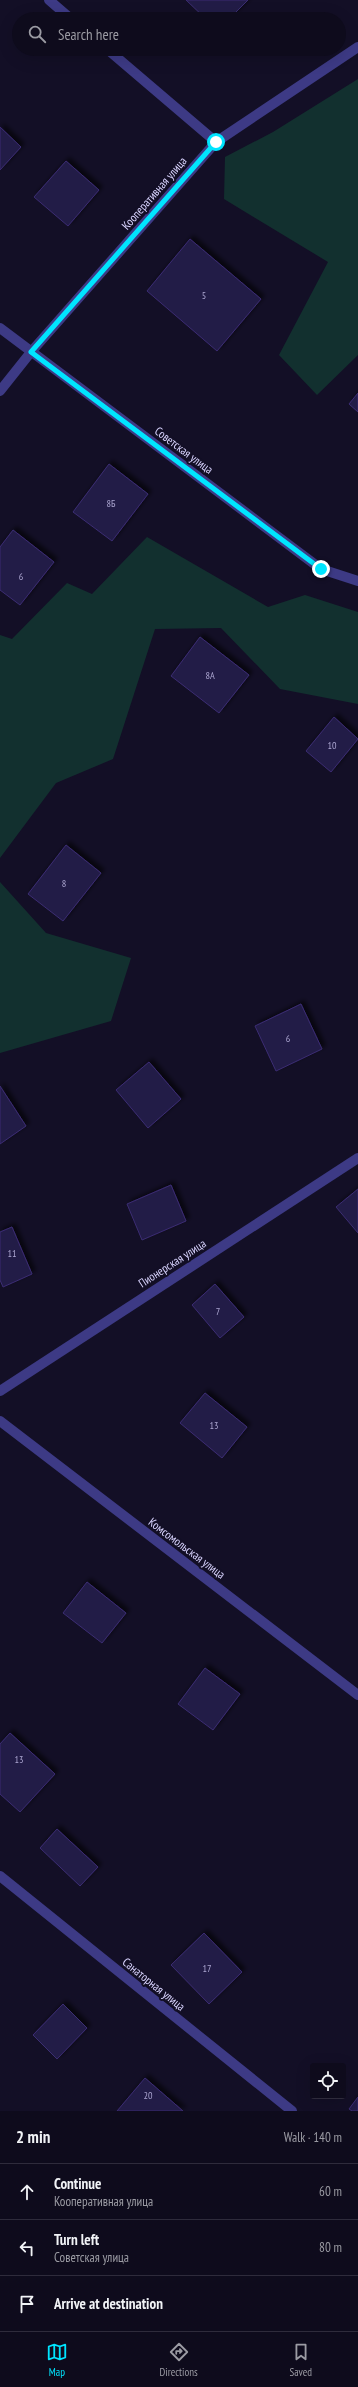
<!DOCTYPE html>
<html lang="en">
<head>
<meta charset="utf-8">
<style>
	:root { --surface:#0e0b1c; --page:#1c1929; --text:#f1f3f6; --muted:#9b9ba3; --line:#2e2b3b; --accent:#00e5ff }
	body { margin:0; font-family:"PT Sans Narrow",sans-serif; background:var(--page); color:var(--text) }
	.controls { position:absolute; right:12px; bottom:12px; display:grid; overflow:hidden; border-radius:4px; box-shadow:0 4px 16px #0002 }
	.controls button { width:36px; height:36px; display:grid; place-items:center; padding:0; border:0; border-bottom:1px solid var(--line); background:var(--surface); color:var(--text); font:20px sans-serif }
	.stop { position:absolute; width:12px; height:12px; margin:-9px; border:3px solid #00e5ff; border-radius:50%; background:#fff }
	.stop.end { background:#00e5ff; border-color:#fff; box-shadow:0 1px 4px #0008 }
	.list { margin:0; padding:0; list-style:none }
	h2 { display:flex; justify-content:space-between; align-items:center; height:52px; margin:0; padding:0 16px; font-size:17px }
	h2 small { font-size:13px; font-weight:400; color:var(--muted) }
	.list li { display:grid; grid-template-columns:26px 1fr auto; gap:12px; align-items:center; box-sizing:border-box; height:56px; padding:0 16px; border-top:1px solid var(--line) }
	.list b { display:block; font-size:15px; white-space:nowrap }
	.list p { margin:0; font-size:13px; white-space:nowrap; color:var(--muted) }
	.list em { font-size:13px; font-style:normal; color:var(--muted) }
	.icon { flex:none; width:22px; height:22px; fill:none; stroke:currentColor; stroke-width:2; stroke-linecap:round; stroke-linejoin:round }
	.map { position:relative; flex:none; width:358px; height:2111px; overflow:hidden }
	.search { position:absolute; background:var(--surface); box-shadow:0 4px 16px #0002; left:12px; right:12px; top:12px; height:44px; display:flex; align-items:center; gap:10px; box-sizing:border-box; padding:0 14px; border-radius:22px; color:var(--muted); font-size:15px }
	.sheet { height:220px; background:var(--surface) }
	nav { display:flex; justify-content:space-around; align-items:center; box-sizing:border-box; height:56px; border-top:1px solid var(--line); background:var(--surface); font-size:11px; color:var(--muted) }
	nav a { display:grid; justify-items:center; gap:2px }
	nav .on { color:var(--accent) }
	.map>svg:first-child { display:block }
</style>
</head>
<body>
<div class="map">
<svg width="358" height="2111" viewBox="0 0 358 2111">
	<defs>
		<filter id="shadow"><feDropShadow dx="3.5" dy="-3.5" stdDeviation="2" flood-color="#0009"/></filter>
	</defs>
	<rect width="100%" height="100%" fill="#130f26"/>
	<g fill="#12302f">
		<path d="M358,79V355L317,395L279,355L328,262L224,199L225,157L273,132Z"/>
		<path d="M147,537L268,607L305,595L358,612V704L280,689L221,628L155,629L113,759L56,783L0,858V635L12,639L67,583L92,594Z"/>
		<path d="M0,882L46,933L131,958L111,1021L0,1053Z"/>
	</g>
	<g fill="#241b47" stroke="#3b2d73" filter="url(#shadow)">
		<path d="M186,0H248L229,19H206Z"/>
		<path d="M0,127L21,147L0,170Z"/>
		<path d="M66,161L99,190L68,226L34,197Z"/>
		<path d="M190,239L261,299L217,351L147,291Z"/>
		<path d="M358,393V412L349,404Z"/>
		<path d="M109,464L148,494L112,541L73,512Z"/>
		<path d="M13,530L54,562L20,605L0,590V547Z"/>
		<path d="M200,637L249,675L219,713L171,676Z"/>
		<path d="M334,717L358,739L331,772L306,751Z"/>
		<path d="M66,845L101,873L63,921L28,894Z"/>
		<path d="M301,1004L322,1049L276,1071L255,1026Z"/>
		<path d="M149,1062L181,1099L148,1128L116,1090Z"/>
		<path d="M0,1086L26,1126L0,1144Z"/>
		<path d="M171,1185L186,1221L142,1240L127,1204Z"/>
		<path d="M358,1189V1233L336,1207Z"/>
		<path d="M12,1227L32,1274L3,1287L0,1280V1232Z"/>
		<path d="M215,1284L244,1317L220,1338L192,1305Z"/>
		<path d="M205,1393L247,1427L222,1458L180,1423Z"/>
		<path d="M87,1582L126,1613L102,1643L63,1613Z"/>
		<path d="M205,1668L240,1694L213,1730L178,1704Z"/>
		<path d="M10,1733L55,1774L20,1812L0,1794V1744Z"/>
		<path d="M57,1829L98,1867L80,1886L40,1848Z"/>
		<path d="M204,1933L242,1972L209,2004L171,1965Z"/>
		<path d="M63,2004L87,2028L57,2059L33,2035Z"/>
		<path d="M145,2078L183,2111H117Z"/>
		<path d="M358,2097V2111H352L349,2109Z"/>
	</g>
	<g fill="none" stroke-linecap="round" stroke-linejoin="round">
		<g stroke="#3d3a85" stroke-width="10">
			<path d="M49,0L71,19"/>
			<path d="M107,49L216,142"/>
		</g>
		<g stroke="#3d3a85" stroke-width="10">
			<path d="M0,328L321,569L358,581"/>
			<path d="M0,391L31,352L216,142L358,47"/>
			<path d="M0,1391L358,1158"/>
			<path d="M0,1421L358,1695"/>
			<path d="M0,1876L292,2111"/>
		</g>
	</g>
	<g fill="none" stroke-linecap="round" stroke-linejoin="round">
		<path stroke="#00e5ff" stroke-width="5" d="M216,142L31,352L321,569"/>
	</g>
	<g text-anchor="middle" dominant-baseline="central" stroke-width="4" stroke-linejoin="round" paint-order="stroke">
		<g font-size="10" fill="#aca6d1">
			<text x="204" y="295">5</text>
			<text x="111" y="503">8Б</text>
			<text x="21" y="576">6</text>
			<text x="210" y="675">8А</text>
			<text x="332" y="745">10</text>
			<text x="64" y="883">8</text>
			<text x="288" y="1038">6</text>
			<text x="12" y="1253">11</text>
			<text x="218" y="1311">7</text>
			<text x="214" y="1425">13</text>
			<text x="19" y="1759">13</text>
			<text x="207" y="1968">17</text>
			<text x="148" y="2095">20</text>
		</g>
		<g font-size="12" fill="#d9d4ff" stroke="#130f26">
			<text transform="translate(154 193) rotate(-49)">Кооперативная улица</text>
			<text transform="translate(184 450) rotate(37)">Советская улица</text>
			<text transform="translate(172 1263) rotate(-33)">Пионерская улица</text>
			<text transform="translate(187 1548) rotate(37)">Комсомольская улица</text>
			<text transform="translate(154 1984) rotate(39)">Санаторная улица</text>
		</g>
	</g>
</svg>
<div class="controls">
<button><svg class="icon" aria-label="locate" viewBox="0 0 24 24"><circle cx="12" cy="12" r="6"/><path d="M12 2v4M12 18v4M2 12h4M18 12h4"/></svg></button>
</div>
<div class="stop" style="left:216px;top:142px"></div>
<div class="stop end" style="left:321px;top:569px"></div>
<div class="search"><svg class="icon" aria-label="search" viewBox="0 0 24 24"><circle cx="10" cy="10" r="6"/><path d="M15 15l6 6"/></svg>Search here</div>
</div>
<section class="sheet">
<h2>2 min<small>Walk · 140 m</small></h2>
<ul class="list">
<li><svg class="icon" aria-label="ahead" viewBox="0 0 24 24"><path d="M12 20V5M6 11l6-6 6 6"/></svg><div><b>Continue</b><p>Кооперативная улица</p></div><em>60 m</em></li>
<li><svg class="icon" aria-label="left" viewBox="0 0 24 24"><path d="M17 20v-9H6M10 6l-5 5 5 5"/></svg><div><b>Turn left</b><p>Советская улица</p></div><em>80 m</em></li>
<li><svg class="icon" aria-label="arrive" viewBox="0 0 24 24"><path d="M6 21V4h12l-3 4 3 4H6"/></svg><div><b>Arrive at destination</b></div></li>
</ul>
</section>
<nav>
<a class="on"><svg class="icon" aria-label="map" viewBox="0 0 24 24"><path d="M3 6l6-2 6 2 6-2v14l-6 2-6-2-6 2zM9 4v14M15 6v14"/></svg>Map</a>
<a><svg class="icon" aria-label="directions" viewBox="0 0 24 24"><path d="M12 3l9 9-9 9-9-9zM9 14v-3h6M13 9l2 2-2 2"/></svg>Directions</a>
<a><svg class="icon" aria-label="saved" viewBox="0 0 24 24"><path d="M7 4h10v16l-5-4-5 4z"/></svg>Saved</a>
</nav>
</body>
</html>
